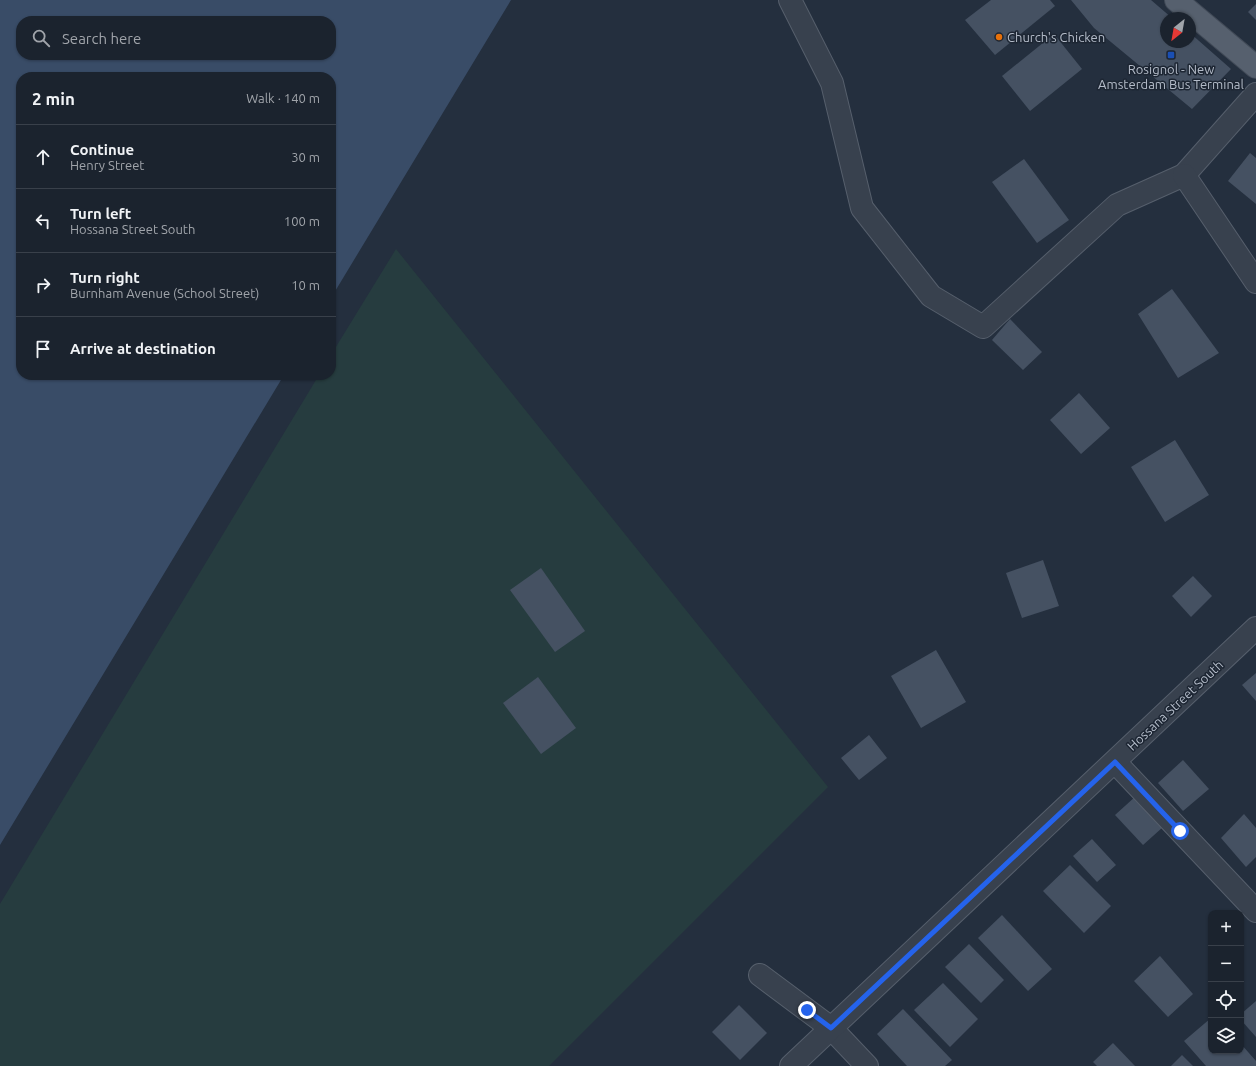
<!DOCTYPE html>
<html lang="en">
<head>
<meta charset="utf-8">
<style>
	:root { --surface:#1b232e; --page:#282f3a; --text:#f1f3f6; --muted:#a0a4aa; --line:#39404a }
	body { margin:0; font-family:Ubuntu,sans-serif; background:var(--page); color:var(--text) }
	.controls { position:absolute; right:12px; bottom:12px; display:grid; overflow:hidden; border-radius:8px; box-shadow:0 1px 3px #0004 }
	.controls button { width:36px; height:36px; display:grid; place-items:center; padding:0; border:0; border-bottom:1px solid var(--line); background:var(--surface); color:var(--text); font:20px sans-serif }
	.compass { position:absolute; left:1160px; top:12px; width:36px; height:36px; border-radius:50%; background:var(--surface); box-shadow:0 1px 3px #0004; rotate:211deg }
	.stop { position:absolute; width:12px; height:12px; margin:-9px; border:3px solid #2563eb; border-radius:50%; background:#fff }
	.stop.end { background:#2563eb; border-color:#fff; box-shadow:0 1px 4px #0008 }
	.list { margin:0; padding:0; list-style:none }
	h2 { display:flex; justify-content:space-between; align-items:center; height:52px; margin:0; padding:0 16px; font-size:17px }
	h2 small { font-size:13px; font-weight:400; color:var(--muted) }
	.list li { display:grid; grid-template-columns:26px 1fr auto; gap:12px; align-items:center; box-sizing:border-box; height:64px; padding:0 16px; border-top:1px solid var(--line) }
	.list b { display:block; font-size:15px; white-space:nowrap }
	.list p { margin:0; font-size:13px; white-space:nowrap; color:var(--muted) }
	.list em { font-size:13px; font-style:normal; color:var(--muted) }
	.icon { flex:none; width:22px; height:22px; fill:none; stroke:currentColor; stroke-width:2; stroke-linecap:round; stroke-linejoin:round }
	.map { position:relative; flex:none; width:1256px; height:1066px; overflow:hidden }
	.search { position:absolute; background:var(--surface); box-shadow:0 1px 3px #0004; left:16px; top:16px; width:320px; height:44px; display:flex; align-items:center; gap:10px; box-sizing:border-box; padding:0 14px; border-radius:16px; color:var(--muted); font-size:15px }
	.panel { position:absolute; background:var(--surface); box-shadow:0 1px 3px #0004; left:16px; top:72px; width:320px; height:308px; border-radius:16px }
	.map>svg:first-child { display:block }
</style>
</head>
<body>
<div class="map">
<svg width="1256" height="1066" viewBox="0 0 1256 1066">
	<rect width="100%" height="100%" fill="#242f3e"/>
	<path fill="#263c3f" d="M396,249L828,787L549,1066H0V904L319,375H331V355Z"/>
	<path fill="#394c67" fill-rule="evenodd" d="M0,0H511L331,298V77H21V375H284L0,845ZM21,21H331V55H21Z"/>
	<g fill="#455162">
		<path d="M991,0H1050L1055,6L995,55L965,20Z"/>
		<path d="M1071,0H1151L1172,18H1166V42H1190V33L1231,69L1192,109L1094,28Z"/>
		<path d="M1256,4V20L1248,12Z"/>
		<path d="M1054,34L1082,69L1030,111L1002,76Z"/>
		<path d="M1250,153L1256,158V204L1228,181Z"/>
		<path d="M1024,159L1069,220L1037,243L992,182Z"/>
		<path d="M1172,289L1219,353L1178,378L1138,314Z"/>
		<path d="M1010,319L1042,352L1023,370L992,340Z"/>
		<path d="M1079,393L1110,428L1081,454L1050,420Z"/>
		<path d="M1175,440L1209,495L1165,522L1131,467Z"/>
		<path d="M1043,560L1059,606L1022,618L1006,573Z"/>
		<path d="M541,568L585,631L555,652L510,590Z"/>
		<path d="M1193,576L1212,596L1191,617L1172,596Z"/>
		<path d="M936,650L966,702L921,728L891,676Z"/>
		<path d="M1256,673V701L1242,685Z"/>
		<path d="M538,677L576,728L541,754L503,703Z"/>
		<path d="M869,735L887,758L859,780L841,758Z"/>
		<path d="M1183,760L1209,789L1183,811L1158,783Z"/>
		<path d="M1136,796L1163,827L1143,845L1115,815Z"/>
		<path d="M1244,814L1256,828V857L1246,867L1221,838Z"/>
		<path d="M1092,839L1116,865L1097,882L1073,856Z"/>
		<path d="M1070,865L1111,906L1084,933L1043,891Z"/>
		<path d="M1002,915L1052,969L1028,991L978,938Z"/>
		<path d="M969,944L1004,980L981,1003L945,967Z"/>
		<path d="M1160,956L1193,994L1168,1017L1134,981Z"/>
		<path d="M943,983L978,1019L950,1047L914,1010Z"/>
		<path d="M1256,1001V1037L1241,1020V1014Z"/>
		<path d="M739,1005L767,1033L740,1060L712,1032Z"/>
		<path d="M903,1009L952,1060L945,1066H907L877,1034Z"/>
		<path d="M1211,1018V1051H1241V1044L1256,1061V1066H1206L1184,1041Z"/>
		<path d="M1113,1043L1135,1066H1097L1093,1062Z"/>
		<path d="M1182,1055L1193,1066H1171Z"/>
	</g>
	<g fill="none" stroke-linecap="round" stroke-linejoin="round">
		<defs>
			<g id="minor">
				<path d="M790,0L832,83L862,208L931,296L983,327L1117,205L1184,175L1256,94"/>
				<path d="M1184,175L1256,282"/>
				<path d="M1115,762L1256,911"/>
				<path d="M760,975L831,1028L867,1066"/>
				<path d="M791,1066L1256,628"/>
			</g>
			<path id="major" d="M1176,0L1256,67"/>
		</defs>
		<use href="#minor" stroke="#565f6c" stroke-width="24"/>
		<use href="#major" stroke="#414a57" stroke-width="24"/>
		<use href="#minor" stroke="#38414e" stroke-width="22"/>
		<use href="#major" stroke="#56606e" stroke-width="22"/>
	</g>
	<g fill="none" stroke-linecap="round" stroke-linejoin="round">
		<path stroke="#2563eb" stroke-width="5" d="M807,1010L831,1028L1115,762L1180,831"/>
	</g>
	<circle fill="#e8710a" stroke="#1d2633" stroke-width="1.5" cx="999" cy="37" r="4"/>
	<rect fill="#1a4fb4" stroke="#1d2633" stroke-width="1.5" x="1167" y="51" width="8" height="8" rx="2"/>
	<g text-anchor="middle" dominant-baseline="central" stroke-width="3" stroke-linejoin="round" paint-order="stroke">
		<g font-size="13" fill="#b4bcc9" stroke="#1d2633" text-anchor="start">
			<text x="1007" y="37">Church's Chicken</text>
			<text x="1171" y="69" text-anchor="middle">Rosignol - New<tspan x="1171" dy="15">Amsterdam Bus Terminal</tspan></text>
		</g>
		<g font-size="13" fill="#b4bcc9" stroke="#1d2633">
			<text transform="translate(1175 705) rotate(-43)">Hossana Street South</text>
		</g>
	</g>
</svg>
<div class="controls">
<button>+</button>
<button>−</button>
<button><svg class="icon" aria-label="locate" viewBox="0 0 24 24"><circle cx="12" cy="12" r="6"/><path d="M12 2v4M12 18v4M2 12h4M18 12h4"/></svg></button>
<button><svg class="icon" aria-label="layers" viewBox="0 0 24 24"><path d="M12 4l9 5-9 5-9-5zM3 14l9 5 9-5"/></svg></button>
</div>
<svg class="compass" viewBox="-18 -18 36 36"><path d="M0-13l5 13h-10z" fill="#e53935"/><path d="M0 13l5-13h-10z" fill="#a0a4aa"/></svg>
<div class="stop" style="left:1180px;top:831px"></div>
<div class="stop end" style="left:807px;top:1010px"></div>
<div class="search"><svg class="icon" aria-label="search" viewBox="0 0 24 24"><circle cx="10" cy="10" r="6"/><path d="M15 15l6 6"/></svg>Search here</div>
<section class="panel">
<h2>2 min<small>Walk · 140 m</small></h2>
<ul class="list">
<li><svg class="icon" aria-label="ahead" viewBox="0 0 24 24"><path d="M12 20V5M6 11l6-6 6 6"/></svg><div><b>Continue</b><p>Henry Street</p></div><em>30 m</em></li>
<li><svg class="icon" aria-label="left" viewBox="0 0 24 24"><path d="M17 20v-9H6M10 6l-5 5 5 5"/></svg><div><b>Turn left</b><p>Hossana Street South</p></div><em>100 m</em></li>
<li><svg class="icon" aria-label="right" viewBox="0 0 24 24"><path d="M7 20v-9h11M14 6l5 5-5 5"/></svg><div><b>Turn right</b><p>Burnham Avenue (School Street)</p></div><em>10 m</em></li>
<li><svg class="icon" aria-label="arrive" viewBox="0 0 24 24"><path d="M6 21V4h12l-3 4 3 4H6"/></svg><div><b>Arrive at destination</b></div></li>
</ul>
</section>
</div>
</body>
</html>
